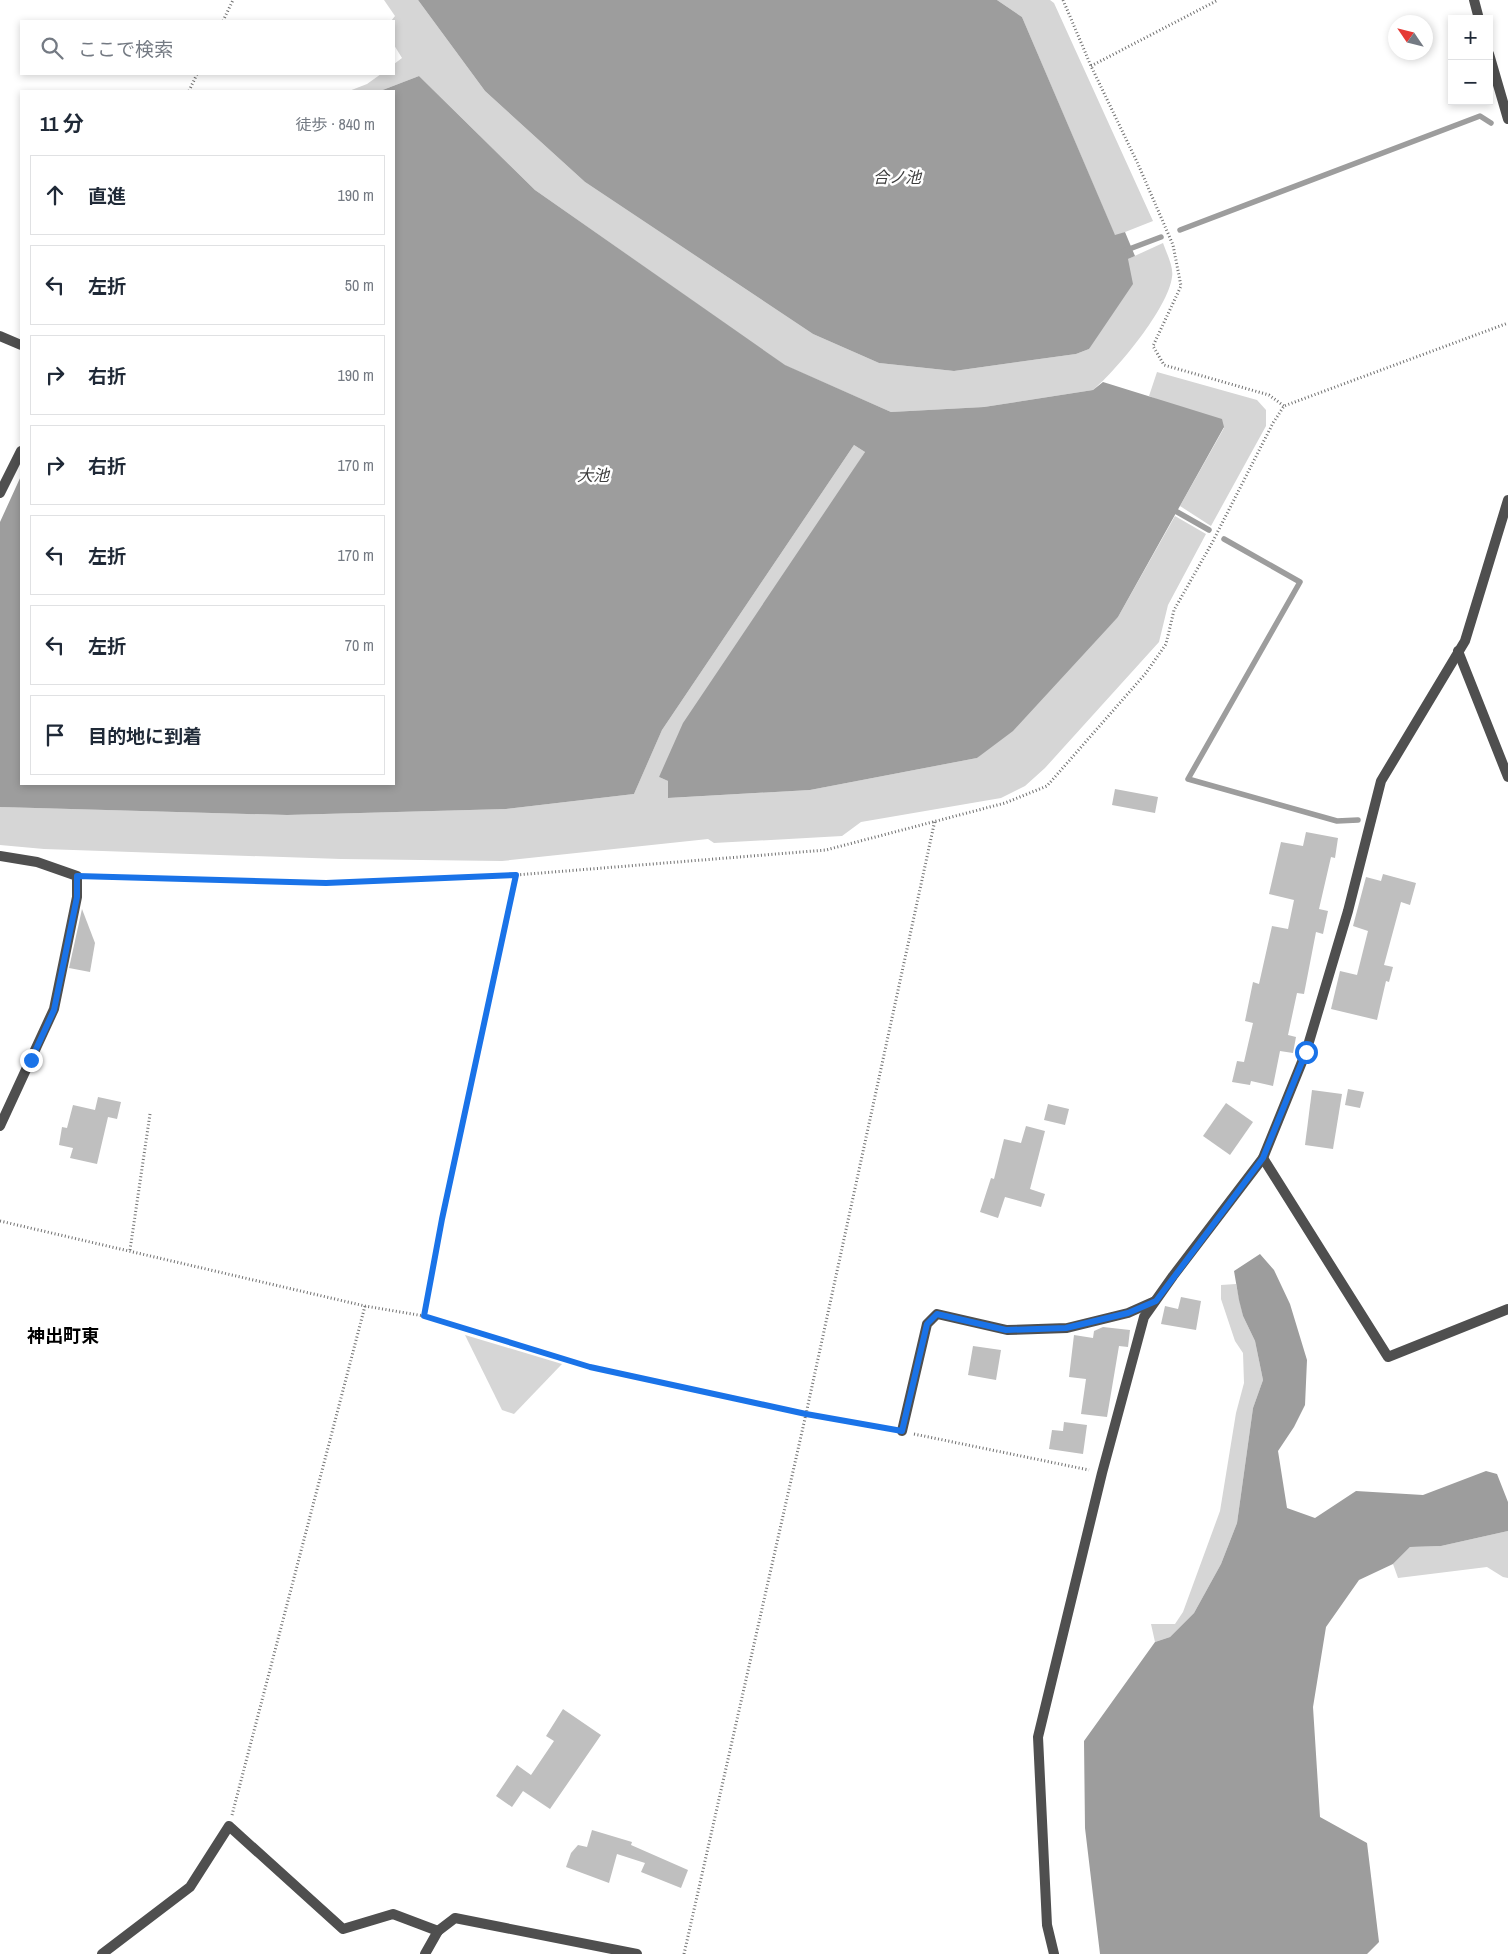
<!DOCTYPE html>
<html lang="ja">
<head>
<meta charset="utf-8">
<style>
	:root { --surface:#fff; --page:#f2f2f3; --text:#1f2937; --muted:#747a83; --line:#e0e1e3 }
	body { margin:0; font-family:"Archivo Narrow","Noto Sans JP",sans-serif; background:var(--page); color:var(--text) }
	.controls { position:absolute; right:15px; top:15px; display:grid; overflow:hidden; border-radius:0px; box-shadow:0 2px 8px #0003 }
	.controls button { width:45px; height:45px; display:grid; place-items:center; padding:0; border:0; border-bottom:1px solid var(--line); background:var(--surface); color:var(--text); font:25px sans-serif }
	.compass { position:absolute; left:1388px; top:15px; width:45px; height:45px; border-radius:50%; background:var(--surface); box-shadow:0 2px 8px #0003; rotate:305deg }
	.stop { position:absolute; width:15px; height:15px; margin:-11px; border:4px solid #1a73e8; border-radius:50%; background:#fff }
	.stop.end { background:#1a73e8; border-color:#fff; box-shadow:0 1px 5px #0008 }
	.list { margin:0; padding:0; list-style:none }
	h2 { display:flex; justify-content:space-between; align-items:center; height:65px; margin:0; padding:0 20px; font-size:21px }
	h2 small { font-size:16px; font-weight:400; color:var(--muted) }
	.list li { display:grid; grid-template-columns:32px 1fr auto; gap:15px; align-items:center; box-sizing:border-box; height:80px; margin:0 10px 10px; padding:0 10px; border:1px solid var(--line); border-radius:0px }
	.list b { display:block; font-size:19px; white-space:nowrap }
	.list em { font-size:16px; font-style:normal; color:var(--muted) }
	.icon { flex:none; width:28px; height:28px; fill:none; stroke:currentColor; stroke-width:2; stroke-linecap:round; stroke-linejoin:round }
	.map { position:relative; flex:none; width:1508px; height:1954px; overflow:hidden }
	.search { position:absolute; background:var(--surface); box-shadow:0 2px 8px #0003; left:20px; top:20px; width:375px; height:55px; display:flex; align-items:center; gap:12px; box-sizing:border-box; padding:0 18px; border-radius:0px; color:var(--muted); font-size:19px }
	.panel { position:absolute; background:var(--surface); box-shadow:0 2px 8px #0003; left:20px; top:90px; width:375px; height:695px; border-radius:0px }
	.map>svg:first-child { display:block }
</style>
</head>
<body>
<div class="map">
<svg width="1508" height="1954" viewBox="0 0 1508 1954">
	<rect width="100%" height="100%" fill="#fff"/>
	<g fill="#d6d6d6">
		<path d="M384,0H418L485,91L585,182L813,334L879,363L954,371L1076,354L1089,349L1128,259L1163,243C1166,252 1174,267 1172,277C1168,308 1118,369 1093,390L984,407L891,412L784,365L535,190L419,76L380,91H349L367,84L381,74H394V64L402,58L394,45V21H391L395,16Z"/>
		<path d="M997,0H1050L1054,3L1153,221L1115,236L1022,17Z"/>
		<path d="M1157,372L1257,400L1266,410V426L1211,526L1180,506L1224,428L1149,396Z"/>
		<path d="M854,445L865,452L659,777L668,781L669,798L810,790L977,758L1118,617L1175,516L1206,534L1168,605L1159,642L1045,768L1025,786L1001,798L861,822L842,836L714,843L708,839L502,861L341,859L44,849L0,845V807L287,815L506,809L634,794L662,730Z"/>
		<path d="M1236,1284L1243,1316L1255,1341L1263,1380L1253,1408L1237,1523L1221,1564L1194,1613L1170,1637L1155,1642L1151,1624H1175L1183,1612L1220,1511L1236,1413L1244,1383L1243,1353L1235,1341L1221,1299V1285Z"/>
		<path d="M465,1335L562,1364L514,1414L502,1410Z"/>
		<path d="M1508,1531V1578L1503,1577L1487,1567L1398,1578L1393,1564L1410,1547L1441,1546Z"/>
	</g>
	<g fill="#9d9d9d">
		<path d="M418,0H997L1022,17L1115,235L1125,232L1135,256L1128,259L1133,284L1089,349L1076,354L954,371L879,363L813,334L585,182L485,91Z"/>
		<path d="M419,76L535,190L785,365L891,412L984,407L1093,390L1103,382L1222,419L1224,427L1118,617L1013,731L977,758L810,790L668,798V781L659,777L683,723L865,452L854,445L662,730L634,794L506,809L287,815L0,807V522L21,476V784H394V91H380Z"/>
		<path d="M1260,1254L1274,1270L1290,1304L1307,1360L1305,1405L1294,1427L1278,1451L1287,1508L1315,1518L1356,1491L1423,1495L1486,1471L1497,1474L1508,1502V1531L1441,1546L1410,1547L1393,1564L1359,1580L1326,1627L1313,1707L1320,1817L1367,1843L1379,1942L1367,1954H1100L1085,1828L1084,1741L1155,1642L1170,1637L1194,1613L1221,1564L1237,1523L1253,1408L1263,1380L1255,1341L1243,1316L1239,1300L1234,1271Z"/>
	</g>
	<g fill="none" stroke-linecap="round" stroke-linejoin="round">
		<g stroke="#9d9d9d" stroke-width="5.5">
			<path d="M1180,230L1480,116L1491,123"/>
			<path d="M1124,251L1161,237"/>
			<path d="M1172,509L1209,530"/>
			<path d="M1224,539L1300,582L1188,779L1337,821L1358,820"/>
		</g>
	</g>
	<g fill="#bfbfbf">
		<path d="M1115,789L1158,797L1155,813L1112,805Z"/>
		<path d="M1306,832L1338,838L1335,858L1331,857L1319,909L1328,911L1323,934L1316,932L1304,994L1297,993L1288,1035L1296,1037L1293,1053L1280,1051L1273,1086L1251,1081L1250,1085L1232,1082L1237,1061L1244,1062L1253,1023L1245,1021L1253,982L1259,984L1272,926L1288,929L1294,900L1269,894L1281,842L1303,846Z"/>
		<path d="M1383,874L1416,883L1410,905L1401,902L1384,965L1393,967L1389,982L1386,981L1377,1020L1331,1009L1340,971L1357,975L1368,931L1353,926L1366,877L1381,881Z"/>
		<path d="M82,909L95,943L90,972L69,968Z"/>
		<path d="M1348,1089L1364,1092L1360,1108L1345,1105Z"/>
		<path d="M1312,1090L1342,1094L1333,1149L1305,1145Z"/>
		<path d="M98,1097L121,1102L117,1119L108,1117L97,1164L70,1158L73,1148L59,1145L62,1127L67,1128L73,1105L95,1110Z"/>
		<path d="M1226,1103L1253,1122L1230,1155L1203,1136Z"/>
		<path d="M1048,1104L1069,1109L1065,1125L1044,1120Z"/>
		<path d="M1026,1126L1045,1131L1030,1189L1045,1194L1041,1207L1005,1197L998,1218L980,1212L991,1178L994,1179L1004,1139L1021,1143Z"/>
		<path d="M1181,1297L1201,1301L1196,1330L1161,1324L1165,1306L1178,1309Z"/>
		<path d="M1103,1327L1130,1330L1128,1347L1119,1346L1107,1417L1081,1414L1086,1379L1069,1377L1074,1335L1093,1338L1094,1331Z"/>
		<path d="M973,1346L1001,1350L996,1380L968,1375Z"/>
		<path d="M1064,1422L1087,1425L1083,1454L1049,1449L1052,1430L1063,1431Z"/>
		<path d="M563,1709L601,1735L550,1809L523,1791L512,1807L496,1796L517,1765L531,1775L554,1741L546,1736Z"/>
		<path d="M592,1830L632,1842L631,1845L688,1870L681,1888L641,1872L645,1863L617,1854L609,1883L566,1867L571,1853L578,1845L587,1847Z"/>
	</g>
	<g fill="none" stroke-linecap="round" stroke-linejoin="round">
		<g stroke="#717171" stroke-width="3" stroke-dasharray="1 2.5" stroke-linecap="butt">
			<path d="M1063,0L1091,66L1138,164L1173,245L1181,286L1153,346L1164,365L1269,395L1284,406"/>
			<path d="M223,21L233,0"/>
			<path d="M1091,66L1218,0"/>
			<path d="M189,91L197,74"/>
			<path d="M90,876L326,883L516,875L826,850L1005,803L1047,786L1146,673L1166,644L1174,610L1212,543L1273,423L1284,406L1508,323"/>
			<path d="M0,1221L365,1306L424,1316L591,1367L806,1414L889,1429"/>
			<path d="M130,1250L150,1114"/>
			<path d="M424,1316L442,1219L516,875"/>
			<path d="M914,1434L1089,1470"/>
			<path d="M232,1815L365,1306"/>
			<path d="M684,1954L806,1414L935,820"/>
		</g>
		<g stroke="#4f4f4f" stroke-width="10">
			<path d="M1474,0L1479,19"/>
			<path d="M1489,54L1508,119"/>
			<path d="M0,336L21,345"/>
			<path d="M0,493L21,451"/>
			<path d="M1458,651L1508,777"/>
			<path d="M0,856L37,862L77,876V897L54,1009L0,1126"/>
			<path d="M1263,1158L1388,1357L1508,1309"/>
			<path d="M902,1431L927,1324L937,1314L1007,1330L1067,1328L1128,1313L1155,1301"/>
			<path d="M438,1931L455,1918L637,1954"/>
			<path d="M102,1954L190,1887L229,1826L343,1929L393,1914L438,1931L425,1954"/>
			<path d="M1054,1954L1047,1925L1038,1737L1102,1473L1144,1317L1173,1276L1263,1158L1306,1052L1348,911L1381,781L1465,641L1508,500"/>
		</g>
	</g>
	<g fill="none" stroke-linecap="round" stroke-linejoin="round">
		<path stroke="#1a73e8" stroke-width="6" d="M31,1060L54,1010L77,897V876L326,883L516,875L442,1219L424,1316L590,1367L806,1414L902,1431L927,1324L937,1314L1006,1330L1066,1328L1128,1313L1156,1301L1263,1158L1306,1052"/>
	</g>
	<g text-anchor="middle" dominant-baseline="central" stroke-width="5" stroke-linejoin="round" paint-order="stroke">
		<g font-size="16" font-style="italic" fill="#3e3e3e" stroke="#fff">
			<text x="897" y="177">合ノ池</text>
			<text x="593" y="475">大池</text>
		</g>
		<g font-size="18" font-weight="bold" fill="#000" stroke="#fff">
			<text x="63" y="1335">神出町東</text>
		</g>
	</g>
</svg>
<div class="controls">
<button>+</button>
<button>−</button>
</div>
<svg class="compass" viewBox="-18 -18 36 36"><path d="M0-13l5 13h-10z" fill="#e53935"/><path d="M0 13l5-13h-10z" fill="#747a83"/></svg>
<div class="stop" style="left:1306px;top:1052px"></div>
<div class="stop end" style="left:31px;top:1060px"></div>
<div class="search"><svg class="icon" aria-label="search" viewBox="0 0 24 24"><circle cx="10" cy="10" r="6"/><path d="M15 15l6 6"/></svg>ここで検索</div>
<section class="panel">
<h2>11 分<small>徒歩 · 840 m</small></h2>
<ul class="list">
<li><svg class="icon" aria-label="ahead" viewBox="0 0 24 24"><path d="M12 20V5M6 11l6-6 6 6"/></svg><div><b>直進</b></div><em>190 m</em></li>
<li><svg class="icon" aria-label="left" viewBox="0 0 24 24"><path d="M17 20v-9H6M10 6l-5 5 5 5"/></svg><div><b>左折</b></div><em>50 m</em></li>
<li><svg class="icon" aria-label="right" viewBox="0 0 24 24"><path d="M7 20v-9h11M14 6l5 5-5 5"/></svg><div><b>右折</b></div><em>190 m</em></li>
<li><svg class="icon" aria-label="right" viewBox="0 0 24 24"><path d="M7 20v-9h11M14 6l5 5-5 5"/></svg><div><b>右折</b></div><em>170 m</em></li>
<li><svg class="icon" aria-label="left" viewBox="0 0 24 24"><path d="M17 20v-9H6M10 6l-5 5 5 5"/></svg><div><b>左折</b></div><em>170 m</em></li>
<li><svg class="icon" aria-label="left" viewBox="0 0 24 24"><path d="M17 20v-9H6M10 6l-5 5 5 5"/></svg><div><b>左折</b></div><em>70 m</em></li>
<li><svg class="icon" aria-label="arrive" viewBox="0 0 24 24"><path d="M6 21V4h12l-3 4 3 4H6"/></svg><div><b>目的地に到着</b></div></li>
</ul>
</section>
</div>
</body>
</html>
